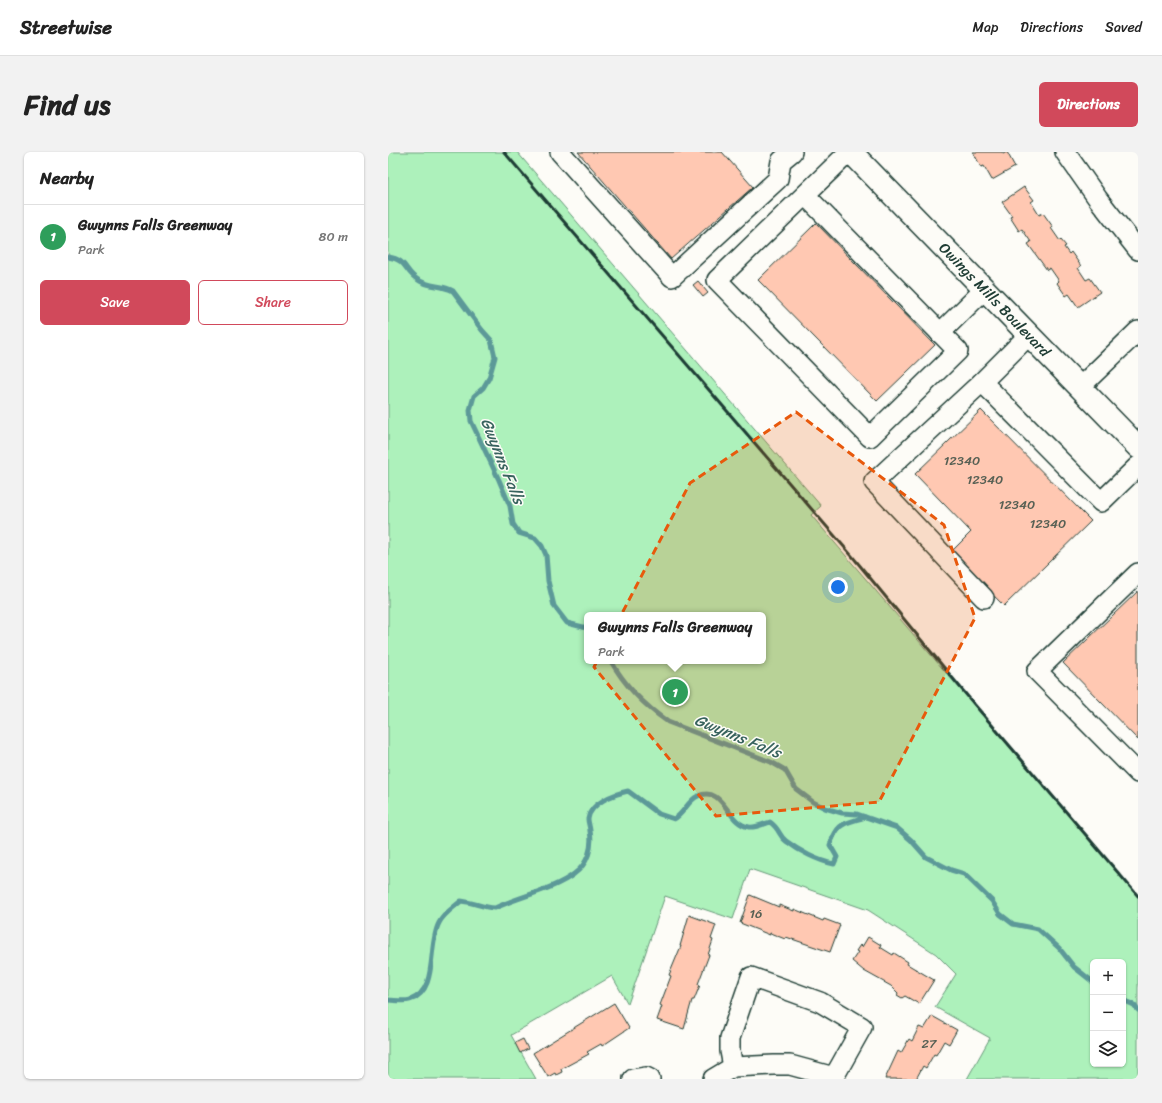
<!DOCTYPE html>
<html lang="en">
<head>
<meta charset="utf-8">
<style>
	:root { --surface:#fff; --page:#f2f2f2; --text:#222; --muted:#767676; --line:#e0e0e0; --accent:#d1495b }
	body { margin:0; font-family:Sriracha,sans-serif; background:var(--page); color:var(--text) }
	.controls { position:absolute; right:12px; bottom:12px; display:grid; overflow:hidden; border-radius:6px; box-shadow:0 1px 3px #0004 }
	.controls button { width:36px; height:36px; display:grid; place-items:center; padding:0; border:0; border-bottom:1px solid var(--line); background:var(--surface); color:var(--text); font:20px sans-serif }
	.you { position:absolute; left:450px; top:435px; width:14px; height:14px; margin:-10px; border:3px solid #fff; border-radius:50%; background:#1a73e8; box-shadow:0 0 0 6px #1a73e833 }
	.badge { display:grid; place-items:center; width:26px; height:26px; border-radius:50%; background:var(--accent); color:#fff; font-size:13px; font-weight:700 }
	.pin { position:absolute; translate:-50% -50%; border:2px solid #fff; box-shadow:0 1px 4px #0006 }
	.popup { position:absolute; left:196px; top:460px; width:182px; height:52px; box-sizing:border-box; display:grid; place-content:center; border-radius:6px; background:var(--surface); filter:drop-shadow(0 1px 3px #0005); font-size:13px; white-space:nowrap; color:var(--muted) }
	.popup b { font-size:15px; color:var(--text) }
	.popup::after { content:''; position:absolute; left:50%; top:100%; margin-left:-8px; border:8px solid transparent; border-top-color:var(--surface) }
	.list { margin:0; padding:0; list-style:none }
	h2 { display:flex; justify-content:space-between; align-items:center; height:52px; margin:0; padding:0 16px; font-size:17px }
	h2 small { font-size:13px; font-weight:400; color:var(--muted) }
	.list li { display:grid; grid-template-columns:26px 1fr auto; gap:12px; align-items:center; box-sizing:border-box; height:64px; padding:0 16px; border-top:1px solid var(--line) }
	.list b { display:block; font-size:15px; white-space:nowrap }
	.list p { margin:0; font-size:13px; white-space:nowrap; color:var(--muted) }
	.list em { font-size:13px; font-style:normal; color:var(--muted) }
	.actions { display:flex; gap:8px; padding:12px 16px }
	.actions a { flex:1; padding:9px 0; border:1px solid var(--accent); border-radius:6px; text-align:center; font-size:14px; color:var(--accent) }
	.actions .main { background:var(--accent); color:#fff }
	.icon { flex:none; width:22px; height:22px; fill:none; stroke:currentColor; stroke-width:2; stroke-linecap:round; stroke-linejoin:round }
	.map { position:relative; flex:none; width:750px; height:927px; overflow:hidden; border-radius:6px }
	header { display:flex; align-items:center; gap:24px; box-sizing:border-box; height:56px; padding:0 20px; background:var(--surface); border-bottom:1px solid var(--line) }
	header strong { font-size:19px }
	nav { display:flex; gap:22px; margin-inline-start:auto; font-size:14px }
	.intro { display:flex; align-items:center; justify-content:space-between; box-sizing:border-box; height:96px; padding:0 24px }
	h1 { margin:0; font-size:28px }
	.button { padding:10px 18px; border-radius:6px; background:var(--accent); color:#fff; font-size:14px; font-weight:700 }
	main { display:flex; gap:24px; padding:0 24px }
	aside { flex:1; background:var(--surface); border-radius:6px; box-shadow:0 1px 3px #0004 }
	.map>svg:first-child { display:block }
</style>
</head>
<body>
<header>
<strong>Streetwise</strong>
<nav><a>Map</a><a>Directions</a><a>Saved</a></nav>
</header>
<div class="intro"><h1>Find us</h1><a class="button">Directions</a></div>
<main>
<aside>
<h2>Nearby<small></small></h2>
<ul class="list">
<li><span class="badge" style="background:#2e9e5b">1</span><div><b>Gwynns Falls Greenway</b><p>Park</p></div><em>80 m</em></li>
</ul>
<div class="actions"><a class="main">Save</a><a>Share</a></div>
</aside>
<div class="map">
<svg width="750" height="927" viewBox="0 0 750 927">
	<rect width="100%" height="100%" fill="#fdfcf7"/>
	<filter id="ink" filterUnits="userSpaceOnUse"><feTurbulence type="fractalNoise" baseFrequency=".025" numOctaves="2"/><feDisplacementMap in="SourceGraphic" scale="8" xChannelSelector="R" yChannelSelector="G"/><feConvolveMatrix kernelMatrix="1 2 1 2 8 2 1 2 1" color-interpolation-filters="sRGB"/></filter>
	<g filter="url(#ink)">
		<path fill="#adf1bb" stroke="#669778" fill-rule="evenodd" d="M0,0H129L433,354L423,363L750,745V927H579L602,886L547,855L568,822L548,802L480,758L362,717L345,767L277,744L240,852L224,824L123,883L148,927H0ZM199,463H375V509H199ZM705,810H735V912H705Z"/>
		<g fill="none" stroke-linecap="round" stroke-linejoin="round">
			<g stroke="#5c9998" stroke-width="5">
				<path d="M0,105C21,108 15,120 32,129C42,135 55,133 65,139L94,178L103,188L107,205L101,226L95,236L86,244L82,258L83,269L111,328L122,354L125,372L131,381L147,386L154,394L158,403L160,429L166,454L179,471L199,476"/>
				<path d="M223,509C237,534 257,554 280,570L383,610L397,618L408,637L425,650L437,656L454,661L469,662L509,676L523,688L538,705L563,718L576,722L604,749L612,762L625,772L650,777L671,796L686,815L705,830"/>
				<path d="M0,848C6,848 16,850 22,848C51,839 39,793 51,771C55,762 66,755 73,749C85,750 95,756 107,756C130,745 167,737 186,722C200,712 205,695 202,679C202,675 200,671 200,667C202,651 226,642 240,639L271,662L286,667C296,662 299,649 310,644C336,633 339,672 361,675C366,676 376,672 382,670C392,677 391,684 398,689C411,699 430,709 446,712L449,705L442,693C450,670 455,672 477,665"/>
				<path d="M735,848L746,853L750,858"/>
			</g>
		</g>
		<g fill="#ffc8b2" stroke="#1f3d34">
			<path d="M190,0H334L365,35L283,107Z"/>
			<path d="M585,0H614L615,2L619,0L627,15L604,28L596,14L593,15Z"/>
			<path d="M636,35L646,48L643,50L651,63L655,61L665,75L663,76L672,89L673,88L678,94L676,95L681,102L683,100L693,114L690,116L698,128L702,126L712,140L690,155L681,142L678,144L669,131L671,129L662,116L659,118L640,92L643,90L634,77L631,79L622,65L624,64L614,50Z"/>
			<path d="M428,71L547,193L489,249L370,128Z"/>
			<path d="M310,129L320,141L315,145L305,133Z"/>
			<path d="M593,258L703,369L616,454L563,400L583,380L527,322Z"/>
			<path d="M750,439V588L675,511Z"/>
			<path d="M362,743L391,755V753L406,759V757L435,769L436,767L452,773L442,800L398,785L397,787L382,781V783L352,771Z"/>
			<path d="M301,763L328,773L323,787L325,788L320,803H321L310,832L312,833L306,848H304L296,877L269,868L274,854L272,853L283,824L281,823L293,794H292Z"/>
			<path d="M480,785L493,793L492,795L505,803L506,801L520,810L519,812L546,828L531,852L517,844L514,846L509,843L510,841L503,834L476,819L464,809L470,800L468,799L472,793L474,795Z"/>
			<path d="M226,851L241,876L214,894L213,892L199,900L201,902L173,917L174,920L168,923L167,921L160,925L145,901Z"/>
			<path d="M544,864L569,878L561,892L556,889L548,903L546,902L538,916L535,914L528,927H497L510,899L513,901L521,887L524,889L531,875L536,877Z"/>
			<path d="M135,887L140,897L132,901L127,891Z"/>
		</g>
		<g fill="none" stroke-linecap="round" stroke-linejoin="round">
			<defs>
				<g id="minor">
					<path d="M172,0L284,125L390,27L393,9L404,0"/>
					<path d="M677,0L710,47L750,98"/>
					<path d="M417,43L570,199L482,285L329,128L461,0"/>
					<path d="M552,181L596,138"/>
					<path d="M641,183L594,230L713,350L750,314"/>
					<path d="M594,230L486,330L596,446"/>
					<path d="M692,235L750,179"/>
					<path d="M750,421L649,519L750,621"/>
					<path d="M245,927L258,925L262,927"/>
					<path d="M325,927L345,915L386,913H402L446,925L474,875L432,850L363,825L342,886V899L345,915"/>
				</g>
				<g id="major">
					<path id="s1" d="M463,0L750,295"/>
				</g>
			</defs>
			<use href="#minor" stroke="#1f3d34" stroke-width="22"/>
			<use href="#major" stroke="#1f3d34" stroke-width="25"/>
			<use href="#minor" stroke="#fdfcf7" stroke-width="19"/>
			<use href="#major" stroke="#fdfcf7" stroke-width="22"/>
			<path stroke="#1f3d34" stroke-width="3" d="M116,0L464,404L586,552L750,744"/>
		</g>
	</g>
	<path fill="#e8590c" fill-opacity="0.2" stroke="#e8590c" stroke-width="3" stroke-dasharray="8 5" stroke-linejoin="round" d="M408,260L556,373L587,466L491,650L328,664L206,515L302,331Z"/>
	<g text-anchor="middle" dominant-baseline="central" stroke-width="3" stroke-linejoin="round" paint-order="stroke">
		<g font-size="13" fill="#576054">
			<text x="574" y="308">12340</text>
			<text x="597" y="327">12340</text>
			<text x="629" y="352">12340</text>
			<text x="660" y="371">12340</text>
			<text x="368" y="761">16</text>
			<text x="541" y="891">27</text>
		</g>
		<g font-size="15" fill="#1f3d34" stroke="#fdfcf7">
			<text stroke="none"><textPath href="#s1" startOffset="206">Owings Mills Boulevard</textPath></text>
		</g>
		<g font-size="16" font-style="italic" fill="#38635e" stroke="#fdfcf7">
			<text transform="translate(115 309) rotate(68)">Gwynns Falls</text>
			<text transform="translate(350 584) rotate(22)">Gwynns Falls</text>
		</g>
	</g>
</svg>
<div class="controls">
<button>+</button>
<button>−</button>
<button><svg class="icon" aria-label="layers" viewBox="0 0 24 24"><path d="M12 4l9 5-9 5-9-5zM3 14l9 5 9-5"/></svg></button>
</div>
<div class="you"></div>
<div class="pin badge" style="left:287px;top:540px;background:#2e9e5b">1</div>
<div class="popup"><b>Gwynns Falls Greenway</b>Park</div>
</div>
</main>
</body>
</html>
